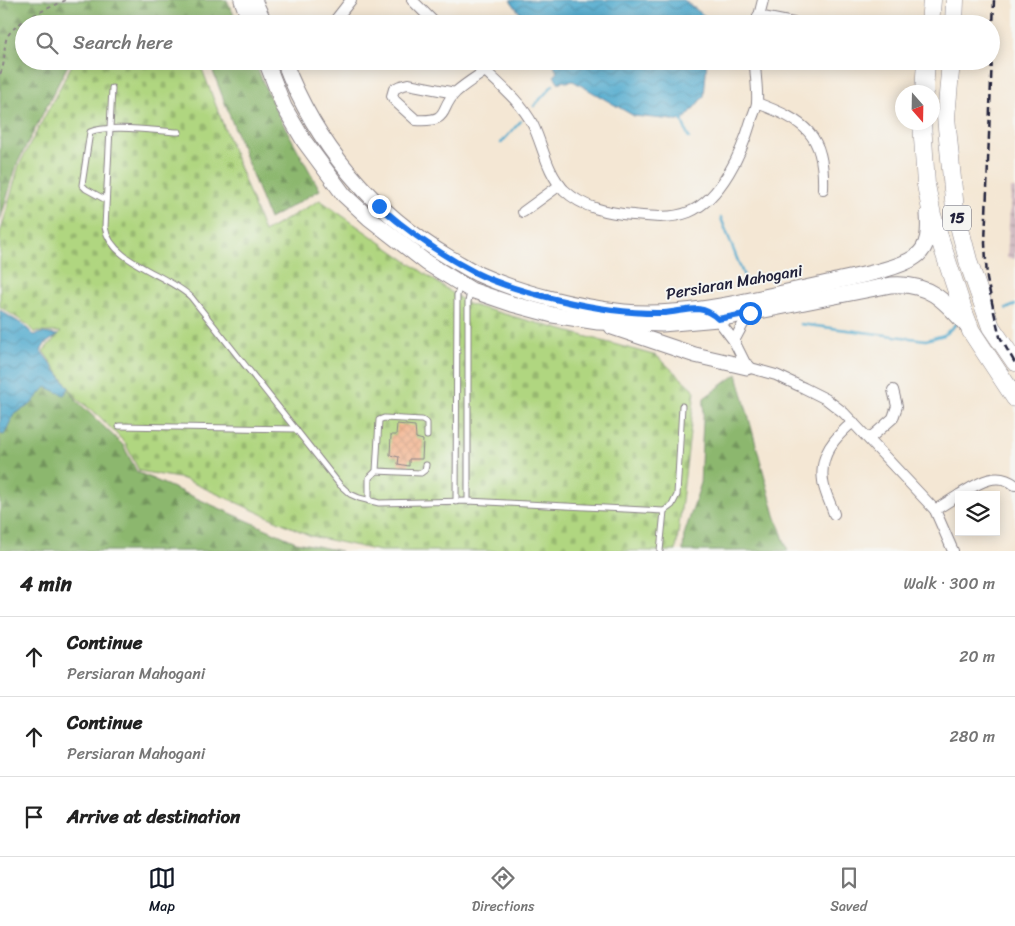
<!DOCTYPE html>
<html lang="en">
<head>
<meta charset="utf-8">
<style>
	:root { --surface:#fff; --page:#f6f6f6; --text:#222; --muted:#767676; --line:#e0e0e0; --accent:#111827 }
	body { margin:0; font-family:Sriracha,sans-serif; background:var(--page); color:var(--text) }
	.controls { position:absolute; right:15px; bottom:15px; display:grid; overflow:hidden; border-radius:0px; box-shadow:0 2px 12px #0003 }
	.controls button { width:45px; height:45px; display:grid; place-items:center; padding:0; border:0; border-bottom:1px solid var(--line); background:var(--surface); color:var(--text); font:25px sans-serif }
	.compass { position:absolute; left:895px; top:85px; width:45px; height:45px; border-radius:50%; background:var(--surface); box-shadow:0 2px 12px #0003; rotate:160deg }
	.stop { position:absolute; width:15px; height:15px; margin:-11px; border:4px solid #1a73e8; border-radius:50%; background:#fff }
	.stop.end { background:#1a73e8; border-color:#fff; box-shadow:0 1px 5px #0008 }
	.list { margin:0; padding:0; list-style:none }
	h2 { display:flex; justify-content:space-between; align-items:center; height:65px; margin:0; padding:0 20px; font-size:21px }
	h2 small { font-size:16px; font-weight:400; color:var(--muted) }
	.list li { display:grid; grid-template-columns:32px 1fr auto; gap:15px; align-items:center; box-sizing:border-box; height:80px; padding:0 20px; border-top:1px solid var(--line) }
	.list b { display:block; font-size:19px; white-space:nowrap }
	.list p { margin:0; font-size:16px; white-space:nowrap; color:var(--muted) }
	.list em { font-size:16px; font-style:normal; color:var(--muted) }
	.icon { flex:none; width:28px; height:28px; fill:none; stroke:currentColor; stroke-width:2; stroke-linecap:round; stroke-linejoin:round }
	.map { position:relative; flex:none; width:1015px; height:551px; overflow:hidden }
	.search { position:absolute; background:var(--surface); box-shadow:0 2px 12px #0003; left:15px; right:15px; top:15px; height:55px; display:flex; align-items:center; gap:12px; box-sizing:border-box; padding:0 18px; border-radius:28px; color:var(--muted); font-size:19px }
	.sheet { height:305px; background:var(--surface) }
	nav { display:flex; justify-content:space-around; align-items:center; box-sizing:border-box; height:70px; border-top:1px solid var(--line); background:var(--surface); font-size:14px; color:var(--muted) }
	nav a { display:grid; justify-items:center; gap:2px }
	nav .on { color:var(--accent) }
	.map>svg:first-child { display:block }
</style>
</head>
<body>
<div class="map">
<svg width="1015" height="551" viewBox="0 0 1015 551">
	<defs>
		<pattern id="industrial-grid" width="8" height="8" patternUnits="userSpaceOnUse" patternTransform="scale(1.25)"><rect width="8" height="8" fill="#d2bec4"/><path d="M0 4h8M4 0v8" fill="none" stroke="#b4a3a9"/></pattern>
		<pattern id="forest-firs" width="22" height="20" patternUnits="userSpaceOnUse" patternTransform="scale(1.25)"><rect width="22" height="20" fill="#8cb76e"/><path d="M5 1l3.5 6h-7zM16 11l3.5 6h-7z" fill="#72945c"/></pattern>
		<pattern id="cemetery-stones" width="16" height="16" patternUnits="userSpaceOnUse" patternTransform="scale(1.25)"><rect width="16" height="16" fill="#b0d680"/><path d="M2 7V4a2 2 0 0 1 4 0v3zM10 15v-3a2 2 0 0 1 4 0v3z" fill="#97b770"/></pattern>
		<pattern id="water-waves" width="16" height="10" patternUnits="userSpaceOnUse" patternTransform="scale(1.25)"><rect width="16" height="10" fill="#51aace"/><path d="M0 5q4-4 8 0t8 0" fill="none" stroke="#438aa8"/></pattern>
		<pattern id="building-cross-hatch" width="8" height="8" patternUnits="userSpaceOnUse" patternTransform="scale(1.25)"><rect width="8" height="8" fill="#f3ac83"/><path d="M0 0l8 8M0 8l8-8" fill="none" stroke="#d09472"/></pattern>
	</defs>
	<rect width="100%" height="100%" fill="#f6f6f2"/>
	<filter id="ink" filterUnits="userSpaceOnUse"><feTurbulence type="fractalNoise" baseFrequency=".02" numOctaves="2"/><feDisplacementMap in="SourceGraphic" scale="10" xChannelSelector="R" yChannelSelector="G"/><feConvolveMatrix kernelMatrix="1 2 1 2 8 2 1 2 1" color-interpolation-filters="sRGB"/></filter>
	<filter id="wash" filterUnits="userSpaceOnUse"><feTurbulence type="fractalNoise" baseFrequency=".0096" numOctaves="4" result="noise"/><feDisplacementMap in="SourceGraphic" scale="20" xChannelSelector="R" yChannelSelector="G"/><feGaussianBlur stdDeviation="1.12" result="paint"/><feColorMatrix in="noise" values="0 0 0 0 0 0 0 0 0 0 0 0 0 0 0 0 0 1.4 0 .05"/><feComposite in="paint" operator="in"/></filter>
	<g filter="url(#wash)">
		<rect width="100%" height="100%" fill="#f4e7d4"/>
		<path fill="url(#industrial-grid)" d="M1011,188H1015V259L1007,258Z"/>
		<g fill="url(#forest-firs)" stroke="#576c54">
			<path d="M0,0H227L238,24H24V61H70L17,164L0,221Z"/>
			<path d="M209,61H254L275,109L320,190L269,219Z"/>
			<path d="M737,374L775,515L788,551H683L684,535L700,486L704,398Z"/>
			<path d="M46,386L64,394L69,388L77,401L123,445L137,472L296,542L341,551H0V434H4L14,414L30,405Z"/>
		</g>
		<path fill="url(#cemetery-stones)" stroke="#697c5e" d="M74,61H199L264,232L320,200L468,304L657,356L695,391L676,551H380L311,536L184,479L139,471L125,443L98,415L78,400L43,351L61,332H34L25,323L0,307V234L19,165Z"/>
		<g fill="url(#water-waves)" stroke="#3a6684">
			<path d="M510,0H684L715,24H528Z"/>
			<path d="M553,61H707L704,96L683,121L634,116L573,81L566,82L562,81L559,83L554,76L557,73Z"/>
			<path d="M0,310L25,326L34,335L42,333L58,335L45,344L41,351L69,388L64,395L46,387L30,405L14,414L4,435L0,434Z"/>
		</g>
		<g fill="none" stroke-linecap="round" stroke-linejoin="round">
			<g stroke="#51aace" stroke-width="2.5">
				<path d="M534,106L553,85"/>
				<path d="M681,118L689,138"/>
				<path d="M501,143L521,121"/>
				<path d="M721,218L745,279"/>
				<path d="M1006,309L1015,305"/>
				<path d="M800,324L926,340L944,335L956,324"/>
			</g>
		</g>
		<g id="blocks">
			<path fill="url(#building-cross-hatch)" d="M397,424L415,426L416,438L423,440L422,459H409V466L398,464L399,457L390,455L391,435H396Z"/>
		</g>
	</g>
	<g filter="url(#ink)">
		<use href="#blocks" fill-opacity="0" stroke="#8b8488" stroke-width="1"/>
		<g fill="none" stroke-linecap="round" stroke-linejoin="round">
			<defs>
				<g id="service">
					<path d="M112,88L105,227C110,262 167,274 191,297L340,485L350,494L359,498L379,503L468,501L664,511L672,505L677,495L682,406"/>
					<path d="M106,200L86,189L82,185L90,132C107,124 158,131 179,132"/>
					<path d="M119,426L296,429"/>
					<path d="M376,471L421,473L425,470L426,465"/>
					<path d="M369,501V478L376,471L379,420L384,418L422,420L427,423V436"/>
					<path d="M468,501V302L470,292"/>
					<path d="M456,502L457,295L460,286"/>
					<path d="M660,551L664,511"/>
				</g>
				<g id="minor">
					<path d="M412,0L436,24"/>
					<path d="M758,16L798,24"/>
					<path d="M333,23L351,0"/>
					<path d="M757,24L763,0"/>
					<path d="M475,61C495,81 520,100 533,125C543,146 547,173 564,190C583,208 608,213 633,215C653,217 671,219 689,212C721,199 742,152 751,121C753,115 756,109 757,103C758,89 755,75 755,61"/>
					<path d="M455,93L408,84L400,86L394,89L392,96L395,101L416,120C452,122 438,109 456,92C465,84 475,78 485,71"/>
					<path d="M757,103C805,121 825,134 823,189"/>
					<path d="M523,212L560,185"/>
					<path d="M715,316L734,341L747,367L776,375L804,388L826,399L844,413L935,510L953,551"/>
					<path d="M734,341L749,313"/>
					<path d="M869,439L893,418L897,406L893,390"/>
					<path d="M959,495C977,484 996,470 1015,485"/>
					<path d="M935,510L959,495"/>
					<path d="M834,514C831,504 824,492 823,481C819,455 835,437 853,422"/>
				</g>
				<g id="secondary">
					<path d="M242,0L251,24"/>
					<path d="M254,0L265,24"/>
					<path d="M266,61L284,107L304,141L344,195L369,218L427,263L471,290L512,304L553,315L598,322L662,324L718,319L891,285C928,282 944,300 967,326"/>
					<path d="M284,61C315,144 373,213 450,258C459,263 468,269 478,274C520,293 577,307 624,312C691,318 766,296 832,282C853,277 899,269 915,257C930,247 929,229 928,214"/>
					<path d="M612,327L695,355L747,367"/>
				</g>
				<g id="trunk">
					<path d="M930,24L932,0"/>
					<path d="M954,24L955,0"/>
					<path d="M951,61L946,117L955,210L969,264L991,327L1015,362"/>
					<path d="M924,92L926,61"/>
					<path d="M922,122L926,185L932,215L964,313L971,331L1015,398"/>
				</g>
			</defs>
			<use href="#service" stroke="#8b8488" stroke-width="7"/>
			<use href="#minor" stroke="#8b8488" stroke-width="12"/>
			<use href="#secondary" stroke="#8b8488" stroke-width="17"/>
			<use href="#trunk" stroke="#8b8488" stroke-width="19"/>
			<path stroke="#8b8488" stroke-width="2" stroke-dasharray="4 4" stroke-linecap="butt" d="M0,74C6,63 3,52 6,40C11,22 50,8 66,0"/>
			<use href="#service" stroke="#fff" stroke-width="5"/>
			<use href="#minor" stroke="#fff" stroke-width="10"/>
			<use href="#secondary" stroke="#fff" stroke-width="15"/>
			<use href="#trunk" stroke="#fff" stroke-width="18"/>
			<path stroke="#22223b" stroke-width="2.5" stroke-dasharray="8 4" stroke-linecap="butt" d="M994,0L985,243L987,279L994,312L1000,337L1015,363"/>
		</g>
	</g>
	<g fill="none" stroke-linecap="round" stroke-linejoin="round" filter="url(#ink)">
		<path stroke="#1a73e8" stroke-width="6" d="M379,206C409,232 441,255 476,273C500,285 533,294 559,300C593,308 629,314 664,313C676,312 687,309 698,309C706,310 713,314 718,319L750,313"/>
	</g>
	<g text-anchor="middle" dominant-baseline="central" stroke-width="4" stroke-linejoin="round" paint-order="stroke">
		<rect fill="#f6f6f2" stroke="#626272" stroke-width="1" x="943" y="205.5" width="28" height="25" rx="4"/>
		<g font-size="15" font-weight="bold" fill="#22223b">
			<text x="957" y="218">15</text>
		</g>
		<g font-size="16" fill="#22223b" stroke="#f6f6f2">
			<text transform="translate(734 282) rotate(-10)">Persiaran Mahogani</text>
		</g>
	</g>
</svg>
<div class="controls">
<button><svg class="icon" aria-label="layers" viewBox="0 0 24 24"><path d="M12 4l9 5-9 5-9-5zM3 14l9 5 9-5"/></svg></button>
</div>
<svg class="compass" viewBox="-18 -18 36 36"><path d="M0-13l5 13h-10z" fill="#e53935"/><path d="M0 13l5-13h-10z" fill="#767676"/></svg>
<div class="stop" style="left:750px;top:313px"></div>
<div class="stop end" style="left:379px;top:206px"></div>
<div class="search"><svg class="icon" aria-label="search" viewBox="0 0 24 24"><circle cx="10" cy="10" r="6"/><path d="M15 15l6 6"/></svg>Search here</div>
</div>
<section class="sheet">
<h2>4 min<small>Walk · 300 m</small></h2>
<ul class="list">
<li><svg class="icon" aria-label="ahead" viewBox="0 0 24 24"><path d="M12 20V5M6 11l6-6 6 6"/></svg><div><b>Continue</b><p>Persiaran Mahogani</p></div><em>20 m</em></li>
<li><svg class="icon" aria-label="ahead" viewBox="0 0 24 24"><path d="M12 20V5M6 11l6-6 6 6"/></svg><div><b>Continue</b><p>Persiaran Mahogani</p></div><em>280 m</em></li>
<li><svg class="icon" aria-label="arrive" viewBox="0 0 24 24"><path d="M6 21V4h12l-3 4 3 4H6"/></svg><div><b>Arrive at destination</b></div></li>
</ul>
</section>
<nav>
<a class="on"><svg class="icon" aria-label="map" viewBox="0 0 24 24"><path d="M3 6l6-2 6 2 6-2v14l-6 2-6-2-6 2zM9 4v14M15 6v14"/></svg>Map</a>
<a><svg class="icon" aria-label="directions" viewBox="0 0 24 24"><path d="M12 3l9 9-9 9-9-9zM9 14v-3h6M13 9l2 2-2 2"/></svg>Directions</a>
<a><svg class="icon" aria-label="saved" viewBox="0 0 24 24"><path d="M7 4h10v16l-5-4-5 4z"/></svg>Saved</a>
</nav>
</body>
</html>
